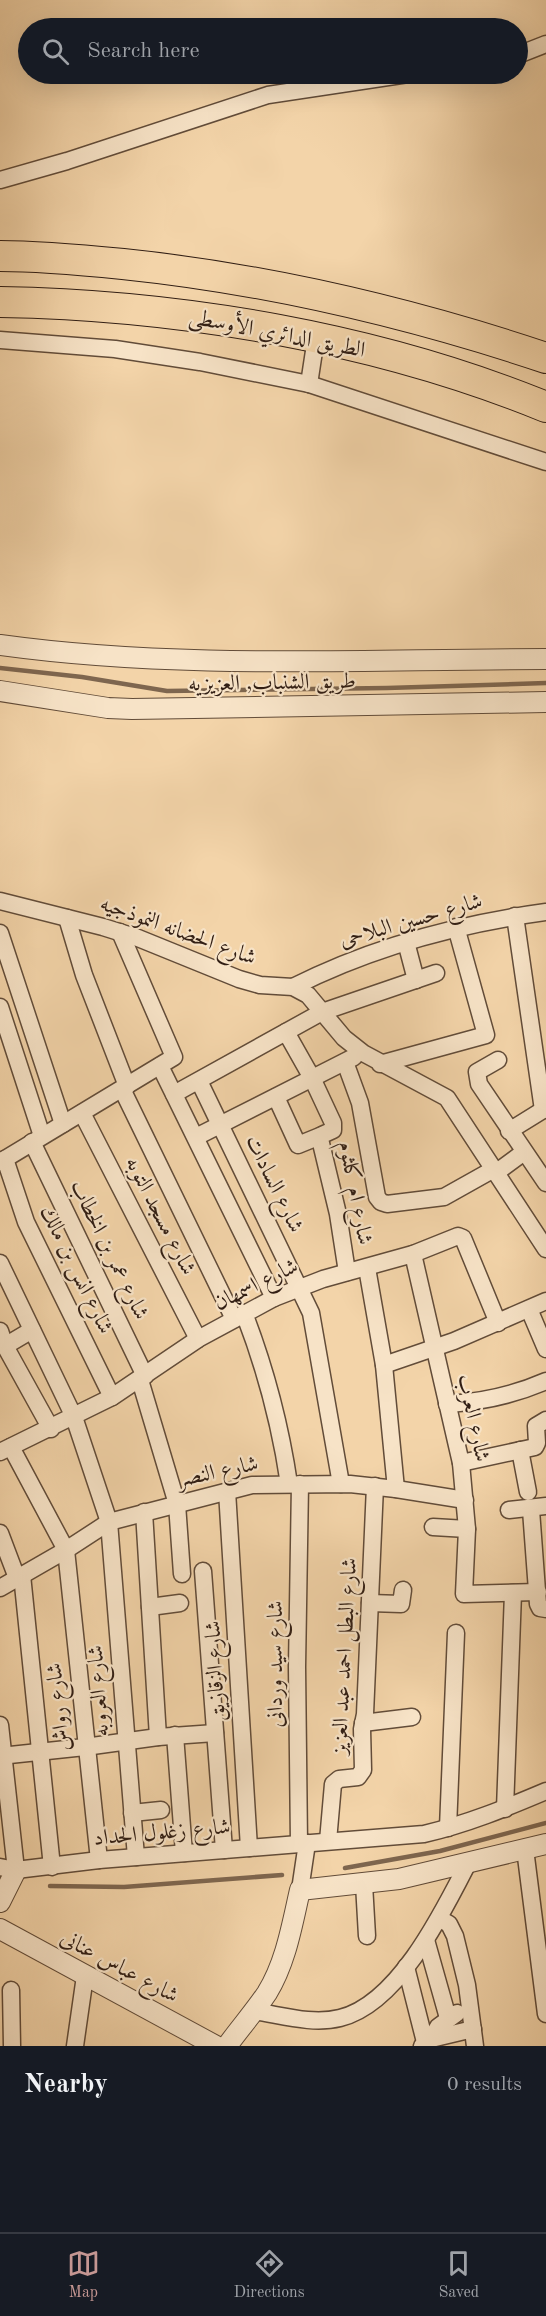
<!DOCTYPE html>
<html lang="en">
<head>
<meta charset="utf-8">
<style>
	:root { --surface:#171b24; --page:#242831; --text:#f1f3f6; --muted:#9ea1a6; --line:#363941; --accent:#c59692 }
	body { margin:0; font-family:"Old Standard TT",Amiri,serif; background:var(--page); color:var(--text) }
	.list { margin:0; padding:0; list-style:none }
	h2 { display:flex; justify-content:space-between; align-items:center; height:78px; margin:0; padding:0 24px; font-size:26px }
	h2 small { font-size:20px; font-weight:400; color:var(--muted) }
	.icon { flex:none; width:33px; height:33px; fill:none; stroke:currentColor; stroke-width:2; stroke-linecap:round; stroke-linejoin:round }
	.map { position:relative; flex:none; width:546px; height:2046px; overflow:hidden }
	.search { position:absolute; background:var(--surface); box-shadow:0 6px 24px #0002; left:18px; right:18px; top:18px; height:66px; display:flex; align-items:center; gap:15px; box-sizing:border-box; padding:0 21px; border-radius:33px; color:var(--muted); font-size:22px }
	.sheet { height:186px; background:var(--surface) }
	nav { display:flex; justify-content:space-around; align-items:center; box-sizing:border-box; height:84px; border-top:2px solid var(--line); background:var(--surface); font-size:16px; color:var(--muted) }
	nav a { display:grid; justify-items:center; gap:3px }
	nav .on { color:var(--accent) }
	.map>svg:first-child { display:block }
</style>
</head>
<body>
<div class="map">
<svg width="546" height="2046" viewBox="0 0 546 2046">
	<rect width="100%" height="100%" fill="#f3d4a9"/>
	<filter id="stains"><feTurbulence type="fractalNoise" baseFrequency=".00333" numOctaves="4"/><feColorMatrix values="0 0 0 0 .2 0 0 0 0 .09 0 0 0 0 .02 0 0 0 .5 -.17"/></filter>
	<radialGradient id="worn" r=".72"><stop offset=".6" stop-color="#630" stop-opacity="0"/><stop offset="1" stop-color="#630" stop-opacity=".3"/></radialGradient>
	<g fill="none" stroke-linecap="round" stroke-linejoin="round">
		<g stroke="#7e664f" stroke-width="4.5">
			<path d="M0,668L82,677L167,691L387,688L546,683"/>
			<path d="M345,1868L440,1851L546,1823"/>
			<path d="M50,1886L124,1887L282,1875"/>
		</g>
		<defs>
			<g id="minor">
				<path d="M518,55L546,44"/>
				<path d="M0,180L67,161L268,95L408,74"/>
				<path d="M0,340L115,349L200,362L309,384L546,462"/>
				<path d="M309,384L316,338"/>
				<path d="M0,901L103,927L138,938L239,979L260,985L293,987L308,995L344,1038L363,1053L447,1098L546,1249"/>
				<path d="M515,916L543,1110"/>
				<path d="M67,918L84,975L127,1086"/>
				<path d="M0,933L63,1124"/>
				<path d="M406,942L416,980"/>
				<path d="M293,987C372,947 458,924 546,912"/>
				<path d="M0,1007L42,1136"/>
				<path d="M286,1032L312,1078L333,1123V1130L322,1135L320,1139L338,1214L347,1272"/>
				<path d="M498,1060L477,1072L479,1084L546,1183"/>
				<path d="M345,1062L360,1103L377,1197L381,1202L387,1204L444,1197L494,1169"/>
				<path d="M380,1064L486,1035L456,927"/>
				<path d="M160,1066L274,1298"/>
				<path d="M199,1081L311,1313L341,1484"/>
				<path d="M122,1089L234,1319"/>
				<path d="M174,1094L322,1012L436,973"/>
				<path d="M276,1097L298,1145L320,1136"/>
				<path d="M82,1113L198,1339"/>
				<path d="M509,1131L546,1108"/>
				<path d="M196,1137L354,1057"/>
				<path d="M32,1142L145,1376"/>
				<path d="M5,1159L26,1222L112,1397"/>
				<path d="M0,1162L174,1057L120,932"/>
				<path d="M497,1172L524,1152"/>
				<path d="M413,1254L461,1463L467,1529L464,1594L538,1592"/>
				<path d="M0,1263L74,1417L109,1522L136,1857"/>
				<path d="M367,1268L384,1365L396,1489"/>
				<path d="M529,1309L546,1349"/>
				<path d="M244,1313C266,1370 280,1423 289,1484"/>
				<path d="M0,1331L5,1346L51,1429"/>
				<path d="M5,1346L32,1330"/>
				<path d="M384,1365L454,1341L546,1301"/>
				<path d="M140,1380L177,1504L182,1574"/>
				<path d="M447,1404C482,1402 514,1395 546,1381"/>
				<path d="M11,1447L66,1550L99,1860"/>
				<path d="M520,1450L528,1492"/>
				<path d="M0,1452L112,1397L198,1339L274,1298L323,1279L413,1254L458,1236L463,1238L498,1323"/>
				<path d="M461,1463L535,1447L537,1443L536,1426L546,1420"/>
				<path d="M227,1491L249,1848"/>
				<path d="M509,1510L546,1506"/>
				<path d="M531,1510L538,1604L540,1608L546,1609"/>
				<path d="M144,1512L158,1737"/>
				<path d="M433,1527L467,1529"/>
				<path d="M0,1533L17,1578"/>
				<path d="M203,1571L224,1850"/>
				<path d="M22,1575L52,1867"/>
				<path d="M0,1588L66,1550L109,1522L252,1485L350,1484L396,1489L465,1500"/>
				<path d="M370,1603L401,1604L403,1590"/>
				<path d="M150,1607L180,1603"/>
				<path d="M363,1723L412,1717"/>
				<path d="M0,1725L16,1870"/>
				<path d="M175,1735L184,1853"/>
				<path d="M0,1756L85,1747L158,1737L215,1733"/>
				<path d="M505,1809L513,1593"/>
				<path d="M132,1813L161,1810"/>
				<path d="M448,1828L456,1633"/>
				<path d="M328,1841L333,1784L339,1779L358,1777L363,1770L362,1729L365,1714L375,1486"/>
				<path d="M299,1844L297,1667L300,1484"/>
				<path d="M525,1849L546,2014"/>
				<path d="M0,1867L16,1870L99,1860L424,1834C467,1824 506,1808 546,1791"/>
				<path d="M364,1884L367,1936"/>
				<path d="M300,1890L307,1843"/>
				<path d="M440,1919L449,1924L455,1936L467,1985L475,2046"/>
				<path d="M426,1940L448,2018"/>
				<path d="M406,1967L426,2046"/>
				<path d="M11,1990L12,2046"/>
				<path d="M253,2011C281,2015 312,2025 340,2018C398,2004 443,1912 468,1863"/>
				<path d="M431,2039L473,2029"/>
				<path d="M75,2046L85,1976"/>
				<path d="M422,2046L431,2039L438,2027L457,2013"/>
			</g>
			<g id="tertiary">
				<path d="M0,645C180,670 364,659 546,659"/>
				<path d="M0,691L108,708L132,709L546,702"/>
				<path d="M0,1902L16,1870"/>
				<path d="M0,1929L216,2046"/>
				<path d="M227,2046C240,2028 255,2011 267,1993C286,1962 292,1925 300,1890L399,1879L546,1844"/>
			</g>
			<g id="motorway">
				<path d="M0,256C41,256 82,260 123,264C268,279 408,312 546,358"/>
				<path d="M0,302C182,305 377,338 546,407"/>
			</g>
		</defs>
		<use href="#minor" stroke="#624c39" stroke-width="19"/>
		<use href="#tertiary" stroke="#624c39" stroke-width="22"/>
		<use href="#motorway" stroke="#311e14" stroke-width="32"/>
		<use href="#minor" stroke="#f7e3c7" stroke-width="16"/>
		<use href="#tertiary" stroke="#f7e3c7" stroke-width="20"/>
		<use href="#motorway" stroke="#f3d4a9" stroke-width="30"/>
	</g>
	<g text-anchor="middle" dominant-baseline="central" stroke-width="4.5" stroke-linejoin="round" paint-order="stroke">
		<g font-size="22" fill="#311e14" stroke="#f7e3c7">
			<text transform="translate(277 334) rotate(11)">الطريق الدائري الأوسطى</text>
			<text transform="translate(272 683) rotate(-1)">طريق الشنباب, العزيزيه</text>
			<text transform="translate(411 921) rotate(-16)">شارع حسين البلاحى</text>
			<text transform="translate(178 931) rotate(20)">شارع الحضانه النموذجيه</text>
			<text transform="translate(274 1184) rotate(64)">شارع السادات</text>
			<text transform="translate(355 1193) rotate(79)">شارع ام كلثوم</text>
			<text transform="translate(160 1216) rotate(63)">شارع مسجد التوبه</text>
			<text transform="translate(109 1250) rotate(64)">شارع عمر بن الخطاب</text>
			<text transform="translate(76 1270) rotate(64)">شارع انس بن مالك</text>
			<text transform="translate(256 1285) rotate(-26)">شارع اسمهان</text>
			<text transform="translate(473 1418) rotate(78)">شارع العرب</text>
			<text transform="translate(218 1472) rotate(-12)">شارع النصر</text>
			<text transform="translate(345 1656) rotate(-87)">شارع البطل احمد عبد العزيز</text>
			<text transform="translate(276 1664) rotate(-90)">شارع سيد وردانى</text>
			<text transform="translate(216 1671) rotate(-93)">شارع الزقازيق</text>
			<text transform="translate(99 1691) rotate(-94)">شارع العروبه</text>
			<text transform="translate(59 1707) rotate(-96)">شارع رواش</text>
			<text transform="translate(162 1833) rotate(-5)">شارع زغلول الحداد</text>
			<text transform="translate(119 1967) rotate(28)">شارع عباس عنانى</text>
		</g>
	</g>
	<rect width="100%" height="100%" filter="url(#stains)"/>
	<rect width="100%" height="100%" fill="url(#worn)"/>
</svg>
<div class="search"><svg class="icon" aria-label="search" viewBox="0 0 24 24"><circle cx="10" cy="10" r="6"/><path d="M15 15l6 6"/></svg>Search here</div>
</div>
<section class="sheet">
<h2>Nearby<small>0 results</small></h2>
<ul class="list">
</ul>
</section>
<nav>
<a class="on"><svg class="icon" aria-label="map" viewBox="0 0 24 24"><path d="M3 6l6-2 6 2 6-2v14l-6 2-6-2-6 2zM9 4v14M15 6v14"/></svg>Map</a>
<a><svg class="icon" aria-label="directions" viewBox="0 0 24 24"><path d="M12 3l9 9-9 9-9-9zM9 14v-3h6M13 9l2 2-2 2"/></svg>Directions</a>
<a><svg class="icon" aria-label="saved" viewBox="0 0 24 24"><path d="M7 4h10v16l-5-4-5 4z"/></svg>Saved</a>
</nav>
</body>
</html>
